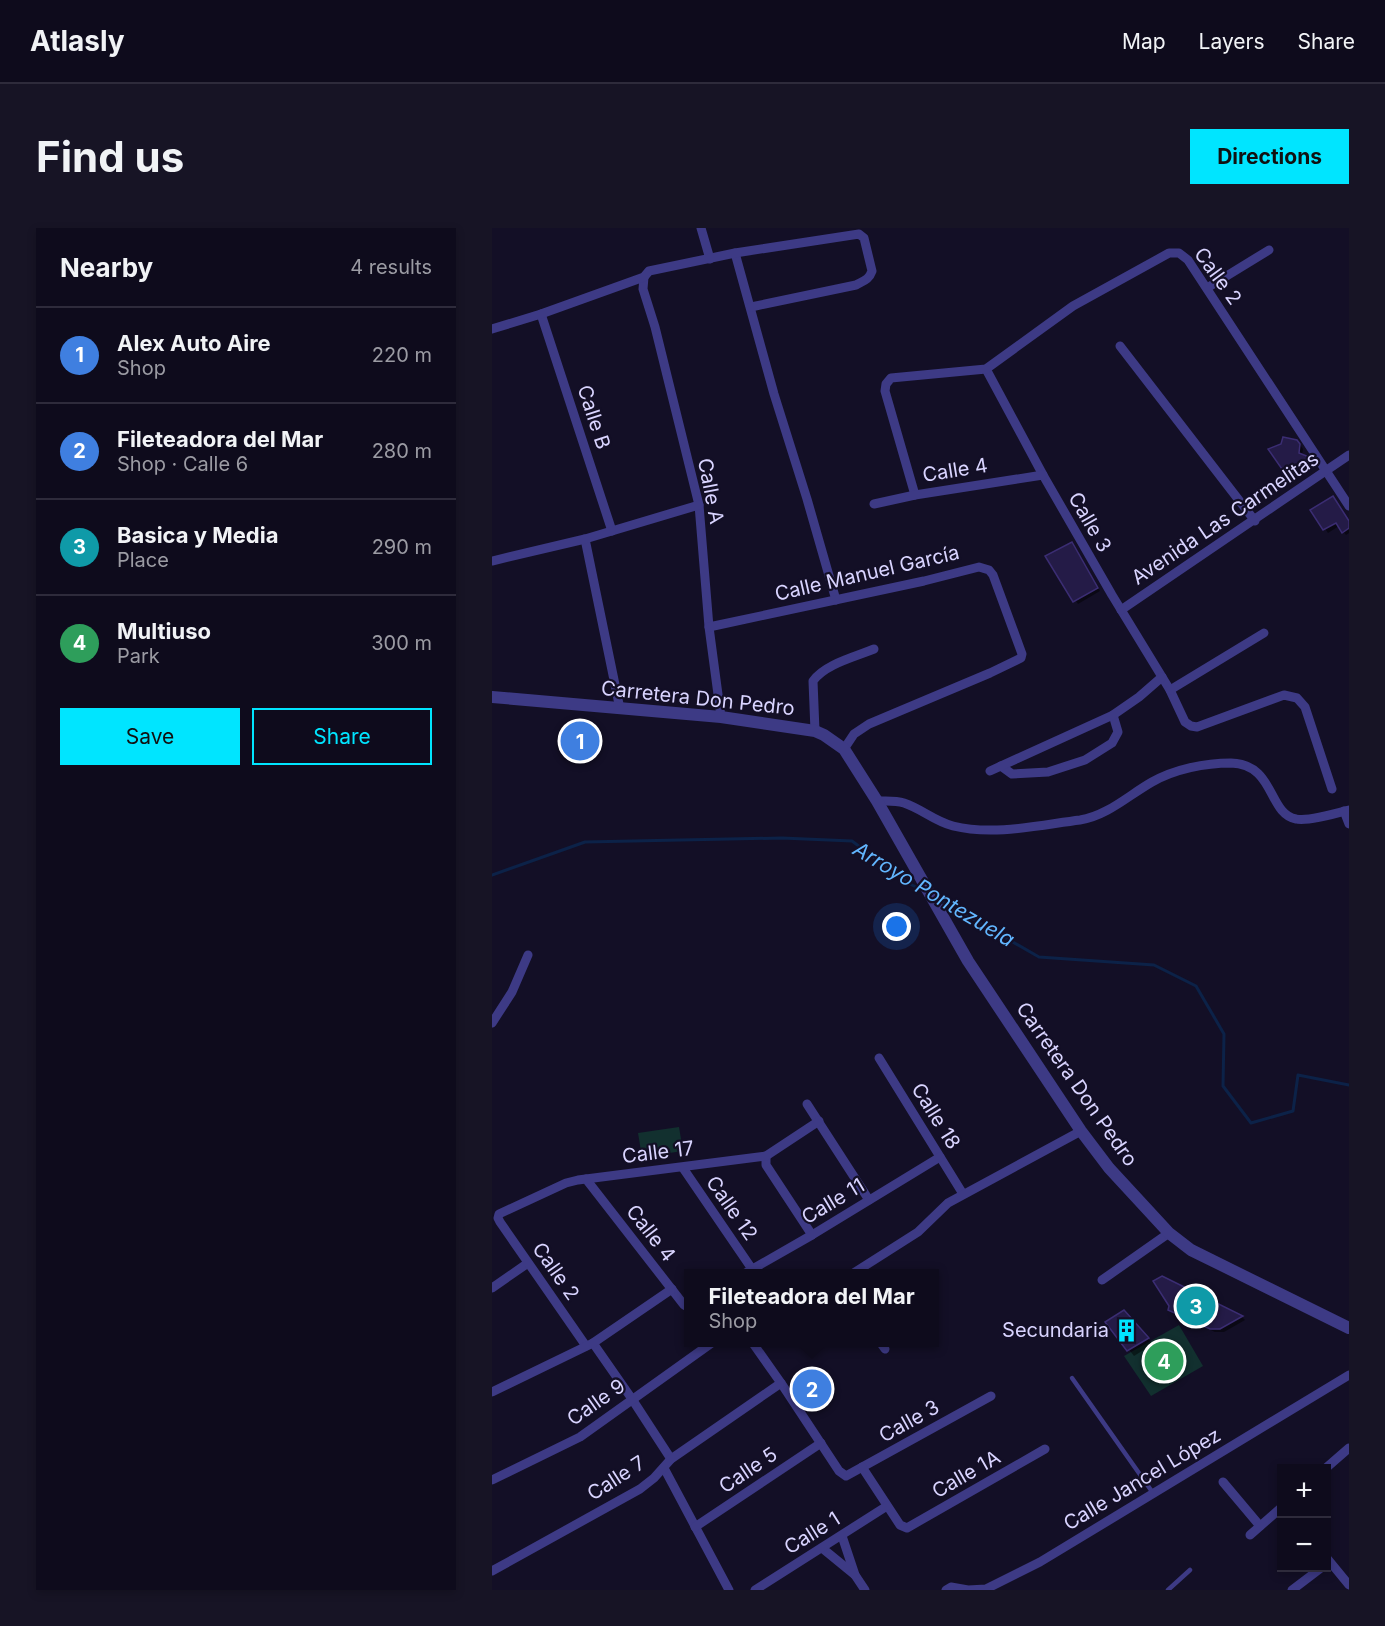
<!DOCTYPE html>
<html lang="en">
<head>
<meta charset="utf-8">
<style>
	:root { --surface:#0e0b1c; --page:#171425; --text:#f1f3f6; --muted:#9b9ba3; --line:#2e2b3b; --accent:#00e5ff }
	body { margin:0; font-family:Inter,sans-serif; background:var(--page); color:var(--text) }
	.controls { position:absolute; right:18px; bottom:18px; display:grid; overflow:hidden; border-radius:0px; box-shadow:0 3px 9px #0003 }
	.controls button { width:54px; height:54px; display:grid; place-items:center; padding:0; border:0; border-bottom:2px solid var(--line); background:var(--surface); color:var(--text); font:30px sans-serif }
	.you { position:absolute; left:405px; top:699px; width:21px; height:21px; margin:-15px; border:4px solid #fff; border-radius:50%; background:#1a73e8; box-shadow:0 0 0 9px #1a73e833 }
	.badge { display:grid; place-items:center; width:39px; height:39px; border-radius:50%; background:var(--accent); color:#fff; font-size:20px; font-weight:700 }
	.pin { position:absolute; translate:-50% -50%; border:3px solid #fff; box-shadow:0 2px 6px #0006 }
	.popup { position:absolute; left:192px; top:1041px; width:255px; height:78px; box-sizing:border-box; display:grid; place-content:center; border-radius:0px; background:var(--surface); filter:drop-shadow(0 2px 4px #0005); font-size:20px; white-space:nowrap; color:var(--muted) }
	.popup b { font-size:22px; color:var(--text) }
	.popup::after { content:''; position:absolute; left:50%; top:100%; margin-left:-12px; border:12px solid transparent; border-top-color:var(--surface) }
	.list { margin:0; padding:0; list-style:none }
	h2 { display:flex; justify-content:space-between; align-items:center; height:78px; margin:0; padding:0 24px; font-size:26px }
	h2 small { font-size:20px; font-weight:400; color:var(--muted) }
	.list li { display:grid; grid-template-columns:39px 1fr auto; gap:18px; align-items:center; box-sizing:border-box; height:96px; padding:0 24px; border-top:2px solid var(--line) }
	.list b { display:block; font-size:22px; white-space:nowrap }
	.list p { margin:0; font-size:20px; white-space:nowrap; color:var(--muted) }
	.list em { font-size:20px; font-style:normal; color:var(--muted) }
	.actions { display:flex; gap:12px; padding:18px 24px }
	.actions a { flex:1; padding:14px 0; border:2px solid var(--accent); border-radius:0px; text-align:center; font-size:21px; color:var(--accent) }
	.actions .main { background:var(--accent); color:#111 }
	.map { position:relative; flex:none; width:857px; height:1362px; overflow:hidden; border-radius:0px }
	header { display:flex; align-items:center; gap:36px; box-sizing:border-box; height:84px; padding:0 30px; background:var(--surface); border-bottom:2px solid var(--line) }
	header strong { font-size:28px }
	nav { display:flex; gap:33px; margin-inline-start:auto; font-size:21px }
	.intro { display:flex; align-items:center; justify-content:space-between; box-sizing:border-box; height:144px; padding:0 36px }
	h1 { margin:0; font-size:42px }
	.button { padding:15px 27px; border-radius:0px; background:var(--accent); color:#111; font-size:21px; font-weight:700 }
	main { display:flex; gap:36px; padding:0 36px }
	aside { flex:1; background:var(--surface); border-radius:0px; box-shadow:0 3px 9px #0003 }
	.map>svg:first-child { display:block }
</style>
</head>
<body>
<header>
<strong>Atlasly</strong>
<nav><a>Map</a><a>Layers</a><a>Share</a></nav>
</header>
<div class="intro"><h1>Find us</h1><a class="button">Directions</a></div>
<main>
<aside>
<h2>Nearby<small>4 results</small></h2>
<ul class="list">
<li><span class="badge" style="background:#3f7fe0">1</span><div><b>Alex Auto Aire</b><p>Shop</p></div><em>220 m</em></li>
<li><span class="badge" style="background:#3f7fe0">2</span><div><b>Fileteadora del Mar</b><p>Shop · Calle 6</p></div><em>280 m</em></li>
<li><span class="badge" style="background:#0f9aa8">3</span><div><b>Basica y Media</b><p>Place</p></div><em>290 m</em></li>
<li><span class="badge" style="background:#2e9e5b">4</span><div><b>Multiuso</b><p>Park</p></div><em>300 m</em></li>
</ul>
<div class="actions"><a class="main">Save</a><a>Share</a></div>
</aside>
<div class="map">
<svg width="857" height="1362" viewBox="0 0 857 1362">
	<rect width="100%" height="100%" fill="#130f26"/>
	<g fill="#12302f">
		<path d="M187,899L191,923L150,929L146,905Z"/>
		<path d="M687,1097L711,1138L659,1168L632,1128Z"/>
	</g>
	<g fill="#0007">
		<path d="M805,213L811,221L810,228L819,233L818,242L805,240L797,246L793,243Z"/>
		<path d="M841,269L857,293V305L854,307L847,298L836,305L820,282Z"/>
		<path d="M580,315L608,363L586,376L555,328Z"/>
		<path d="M670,1050L750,1089L753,1092L732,1104H723L681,1085L678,1081Z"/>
		<path d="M637,1089L661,1116L642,1128L616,1094Z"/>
	</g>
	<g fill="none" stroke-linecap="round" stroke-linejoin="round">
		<g stroke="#0c2248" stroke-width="3">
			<path d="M0,647L93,614L290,610L360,613L416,655L430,662"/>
			<path d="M446,671L547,729L662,737L704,758L732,806L731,858L759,895L801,883L806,847L857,857"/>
		</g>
	</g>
	<g fill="#241b47" stroke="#3b2d73" stroke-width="1.5">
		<path d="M791,209L805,212L808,216L807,225L817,229L815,240L801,237L792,244L776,221L789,216Z"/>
		<path d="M841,268L857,293V300L850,305L844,295L831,302L818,282Z"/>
		<path d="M580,314L606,360L581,374L553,328Z"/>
		<path d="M670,1048L751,1088L728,1101H718L676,1082L677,1078L661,1053Z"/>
		<path d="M632,1082L657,1110L635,1123L613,1094Z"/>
	</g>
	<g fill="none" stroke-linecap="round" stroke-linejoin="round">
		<g stroke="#3d3a85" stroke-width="4.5">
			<path d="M580,1150L661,1265"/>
			<path d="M676,1362L698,1342"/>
		</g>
		<g stroke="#3d3a85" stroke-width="9">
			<path d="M209,0L218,31"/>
			<path d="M243,25L282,166L315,271L344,372"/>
			<path d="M152,49L151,61L163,99L207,277L217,399L229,489"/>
			<path d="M715,60L777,22"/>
			<path d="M49,86L120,303"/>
			<path d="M0,101L49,86L152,49L157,43L243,25L367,6L372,10L380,43C377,52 371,53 364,57L259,79"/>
			<path d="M628,118L763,293"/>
			<path d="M494,141L551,247L620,367L678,462L693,494L699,498L705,499L792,467L805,470L813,479L840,561"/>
			<path d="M423,267L393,163L394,156L399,150L494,141L581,78L677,25H687L696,32L857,278"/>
			<path d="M382,276L423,267L551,247"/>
			<path d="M93,311L128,481"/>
			<path d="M0,333L93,311L207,277"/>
			<path d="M629,382L857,227"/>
			<path d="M217,399L432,353L487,339L497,342L501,347L530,426L529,430L498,445L377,496L362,506L352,521"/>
			<path d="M678,462L772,405"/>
			<path d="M323,503L321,453C333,436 363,429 382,421"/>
			<path d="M509,538L520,546L556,544L593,532L620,515L626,504L621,487"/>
			<path d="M498,543L621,487L647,469L670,449"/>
			<path d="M385,573C394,573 403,572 412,575C430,581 442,593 461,598C502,608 548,597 588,592C615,588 637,567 660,554C683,541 713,535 739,535C783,536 776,586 804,591C815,594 846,585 857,582"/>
			<path d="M852,583L857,596"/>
			<path d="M0,795L20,764L36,727"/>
			<path d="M387,830L471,966"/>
			<path d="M315,876L377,972"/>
			<path d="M274,928V937L320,1007"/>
			<path d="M191,940L260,1041"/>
			<path d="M94,951L192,1077L197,1080"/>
			<path d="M252,1046L320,1007L448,929"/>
			<path d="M360,1046L426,1004L456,975L589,903"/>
			<path d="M610,1052L677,1005"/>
			<path d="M0,1060L36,1035"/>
			<path d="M260,1114L289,1155L347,1243L354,1248L499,1168"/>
			<path d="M388,1114L393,1121"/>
			<path d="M101,1115L140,1171L179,1231"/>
			<path d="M94,1118L8,994L6,990L7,986L74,955L86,952L274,928L327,893"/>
			<path d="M0,1164L101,1115L180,1061"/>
			<path d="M370,1239L408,1297L415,1300L553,1221"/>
			<path d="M172,1240L237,1362"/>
			<path d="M834,1240L857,1220"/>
			<path d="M0,1252L88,1209L221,1114"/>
			<path d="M731,1254L768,1298"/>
			<path d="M203,1299L329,1215"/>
			<path d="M758,1307L790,1279"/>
			<path d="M350,1308L363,1347L373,1362"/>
			<path d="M330,1320L363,1347"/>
			<path d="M834,1329L857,1357"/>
			<path d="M0,1343L148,1261L162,1250L179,1231L289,1155"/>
			<path d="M263,1362L395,1278"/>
			<path d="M454,1362L459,1359L476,1362L494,1361L548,1334L857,1147"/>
			<path d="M800,1362L829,1340"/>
		</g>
		<path stroke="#3d3a85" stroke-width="12" d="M0,469L229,489L323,503L332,507L352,521L385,573L476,733L589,903L617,940L677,1005L699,1022L857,1100"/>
	</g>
	<defs>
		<symbol id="building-bare" viewBox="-9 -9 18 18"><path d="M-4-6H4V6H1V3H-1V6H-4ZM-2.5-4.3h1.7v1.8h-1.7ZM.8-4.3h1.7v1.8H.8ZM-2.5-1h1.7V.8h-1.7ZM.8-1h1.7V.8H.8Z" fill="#00e5ff" stroke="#130f26" stroke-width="2.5" paint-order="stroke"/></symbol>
	</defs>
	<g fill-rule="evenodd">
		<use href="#building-bare" x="618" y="1086" width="33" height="33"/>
	</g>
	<g text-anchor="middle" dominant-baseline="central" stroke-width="4.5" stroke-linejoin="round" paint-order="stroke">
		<g font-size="20" fill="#d9d4ff" stroke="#130f26">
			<text transform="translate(726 48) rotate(54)">Calle 2</text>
			<text transform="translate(102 189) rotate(72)">Calle B</text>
			<text transform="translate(463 242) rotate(-9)">Calle 4</text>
			<text transform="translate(219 263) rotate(79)">Calle A</text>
			<text transform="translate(733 290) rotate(-34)">Avenida Las Carmelitas</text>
			<text transform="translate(598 294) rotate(60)">Calle 3</text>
			<text transform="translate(375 345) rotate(-13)">Calle Manuel García</text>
			<text transform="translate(206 470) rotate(6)">Carretera Don Pedro</text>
			<text transform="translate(585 856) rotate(55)">Carretera Don Pedro</text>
			<text transform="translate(444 888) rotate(58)">Calle 18</text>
			<text transform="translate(166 924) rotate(-7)">Calle 17</text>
			<text transform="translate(341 973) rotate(-31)">Calle 11</text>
			<text transform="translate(240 980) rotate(55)">Calle 12</text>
			<text transform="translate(159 1005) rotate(52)">Calle 4</text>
			<text transform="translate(64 1043) rotate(55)">Calle 2</text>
			<text transform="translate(104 1174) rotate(-35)">Calle 9</text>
			<text transform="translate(417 1193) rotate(-29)">Calle 3</text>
			<text transform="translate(256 1242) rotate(-34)">Calle 5</text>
			<text transform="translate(474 1246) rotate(-30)">Calle 1A</text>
			<text transform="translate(124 1250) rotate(-33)">Calle 7</text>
			<text transform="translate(650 1251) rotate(-31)">Calle Jancel López</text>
			<text transform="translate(320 1305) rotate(-32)">Calle 1</text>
		</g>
		<g font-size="20" fill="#d9d4ff" stroke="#130f26" text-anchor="end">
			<text x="617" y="1102">Secundaria</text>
		</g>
		<g font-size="21" font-style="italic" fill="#62b6ff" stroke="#130f26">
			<text transform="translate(442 666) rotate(31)">Arroyo Pontezuela</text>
		</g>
	</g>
</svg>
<div class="controls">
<button>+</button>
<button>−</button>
</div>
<div class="you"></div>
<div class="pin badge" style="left:88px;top:513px;background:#3f7fe0">1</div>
<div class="pin badge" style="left:320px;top:1161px;background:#3f7fe0">2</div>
<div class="popup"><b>Fileteadora del Mar</b>Shop</div>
<div class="pin badge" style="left:704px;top:1078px;background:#0f9aa8">3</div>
<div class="pin badge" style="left:672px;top:1133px;background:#2e9e5b">4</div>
</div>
</main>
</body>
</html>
